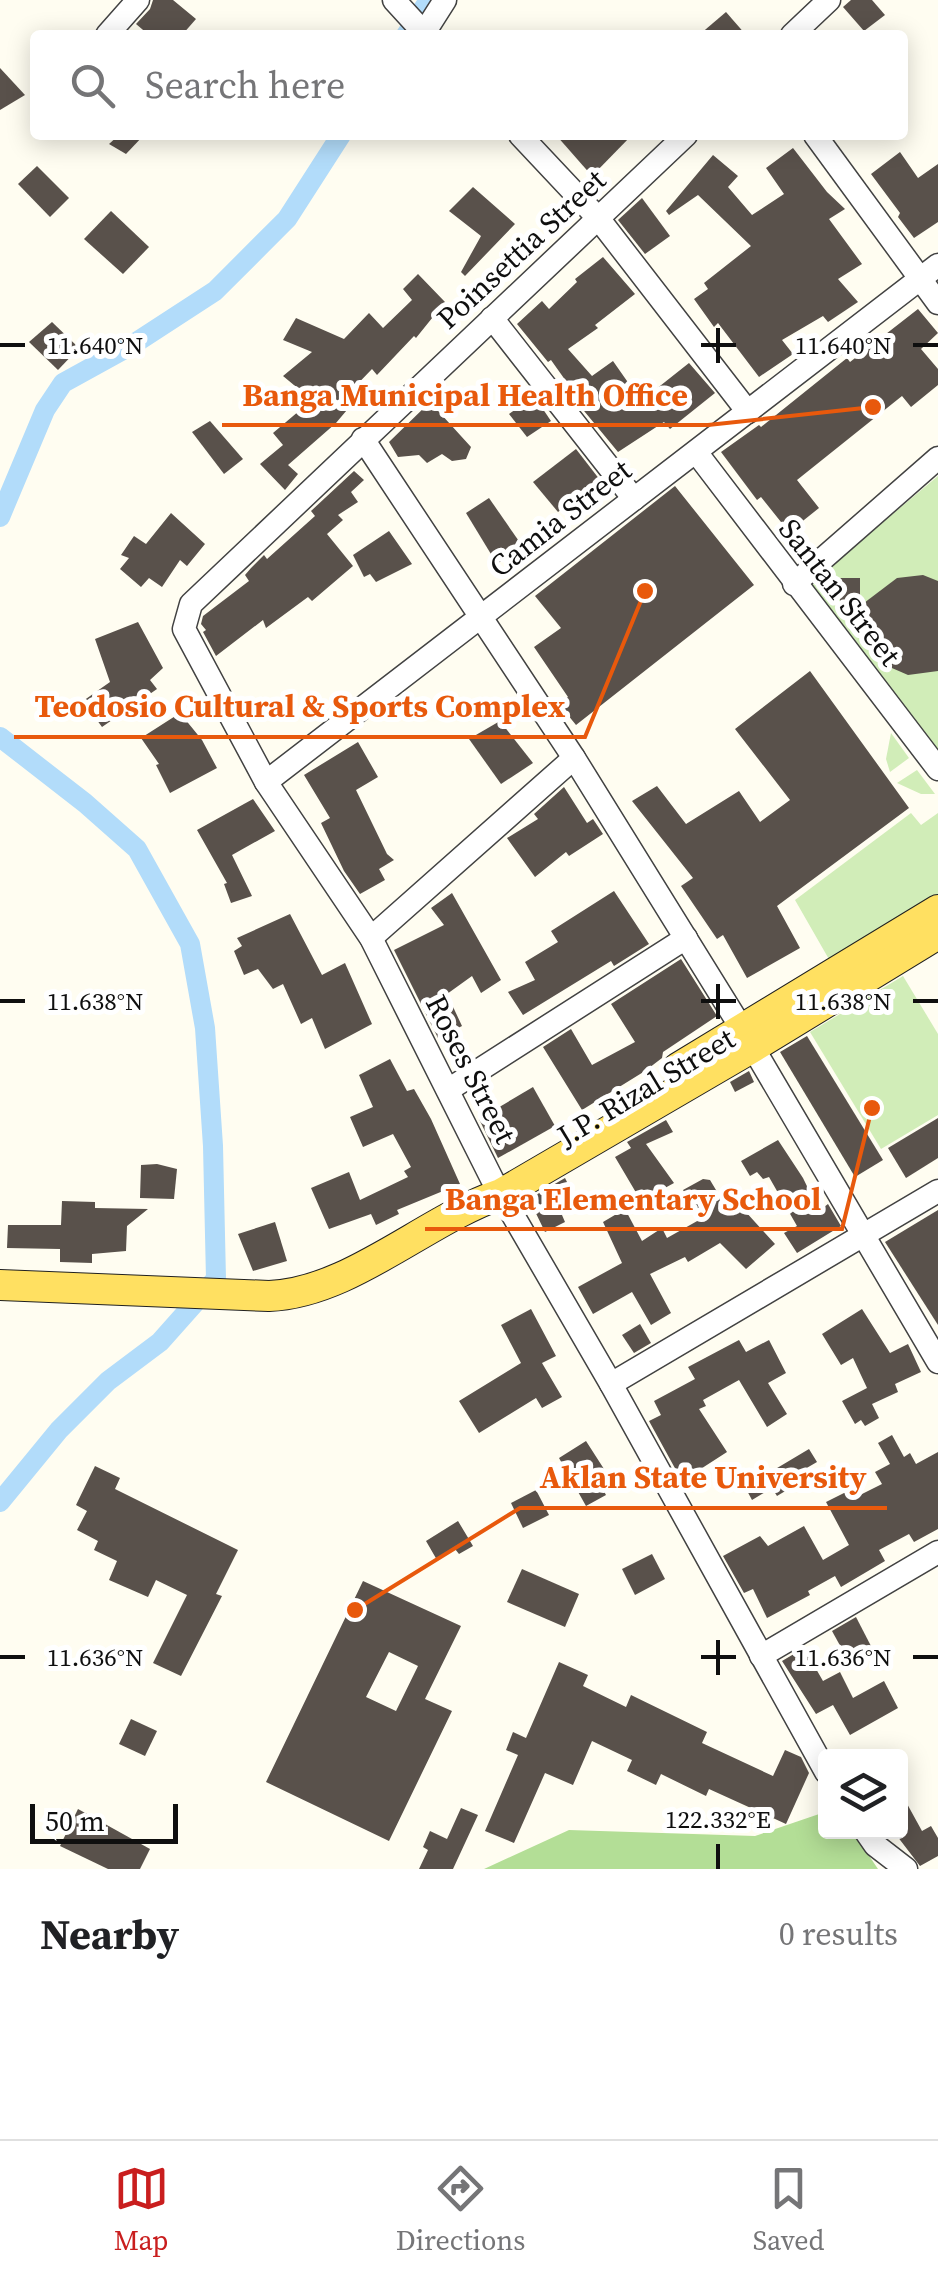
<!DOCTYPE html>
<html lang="en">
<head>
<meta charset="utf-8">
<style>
	:root { --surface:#fff; --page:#f2f2f2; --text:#202124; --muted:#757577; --line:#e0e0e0; --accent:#c91e1e }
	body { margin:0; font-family:"Source Serif 4",serif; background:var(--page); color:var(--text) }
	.controls { position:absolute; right:30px; bottom:30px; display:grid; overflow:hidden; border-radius:10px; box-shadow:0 5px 25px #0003 }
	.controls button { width:90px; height:90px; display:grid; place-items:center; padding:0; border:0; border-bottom:2px solid var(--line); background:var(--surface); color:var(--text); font:50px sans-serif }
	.scale { position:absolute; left:30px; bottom:25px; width:148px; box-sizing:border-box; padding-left:10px; border:5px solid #0f0f0f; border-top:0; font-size:28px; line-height:35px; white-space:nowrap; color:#0f0f0f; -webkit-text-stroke:8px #fff; paint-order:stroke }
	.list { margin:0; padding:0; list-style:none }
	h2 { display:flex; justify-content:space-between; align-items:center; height:130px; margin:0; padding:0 40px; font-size:42px }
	h2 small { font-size:32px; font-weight:400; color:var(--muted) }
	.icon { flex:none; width:55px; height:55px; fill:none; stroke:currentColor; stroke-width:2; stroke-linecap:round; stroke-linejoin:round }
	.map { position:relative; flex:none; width:938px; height:1869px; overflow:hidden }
	.search { position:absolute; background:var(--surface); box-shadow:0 5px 25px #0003; left:30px; right:30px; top:30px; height:110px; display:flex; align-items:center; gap:25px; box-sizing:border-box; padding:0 35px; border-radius:10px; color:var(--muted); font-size:38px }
	.sheet { height:270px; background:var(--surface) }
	nav { display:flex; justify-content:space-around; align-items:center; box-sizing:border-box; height:140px; border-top:2px solid var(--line); background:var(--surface); font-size:28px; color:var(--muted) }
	nav a { display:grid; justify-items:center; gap:5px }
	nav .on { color:var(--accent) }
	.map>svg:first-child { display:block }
</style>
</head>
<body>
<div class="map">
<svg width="938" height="1869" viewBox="0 0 938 1869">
	<rect width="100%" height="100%" fill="#fffdf1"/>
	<g fill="#d1edb8">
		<path d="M938,476V750L808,585Z"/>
		<path d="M891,733L909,758L890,772L886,759Z"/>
		<path d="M917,770L935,794H921L897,783Z"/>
		<path d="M911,813L921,825L938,813V897L830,961L795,900Z"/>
		<path d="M903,976L938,1034V1115L881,1149L810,1032Z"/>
	</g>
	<path fill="#b3de96" d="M825,1812L826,1832H853L878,1869H484L569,1830L755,1836Z"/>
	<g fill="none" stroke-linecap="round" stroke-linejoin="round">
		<g stroke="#b2dcfa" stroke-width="20">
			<path d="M406,35L429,0"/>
			<path d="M0,517L45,410L63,383L132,345L215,291L287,219L341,135"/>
			<path d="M0,737L85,803L137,849L190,944L205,1028L213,1146L216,1279L160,1342L108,1381L59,1430L0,1502"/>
		</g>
	</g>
	<g fill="#59514b" fill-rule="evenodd">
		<path d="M153,0H173L196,19L182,35H149L136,24L150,9Z"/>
		<path d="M851,0H872L885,15L864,31L843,7Z"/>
		<path d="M726,12L746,35H699Z"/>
		<path d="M0,68L25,95L0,110Z"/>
		<path d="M119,135H144L126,154L109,144Z"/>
		<path d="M556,135H632L592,176Z"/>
		<path d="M793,148L827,192L845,209L829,219L862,264L838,279L858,302L828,322L823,316L782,340L793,354L759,377L718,323L714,327L694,299L708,289L704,283L751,246L698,195L669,215L666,211L713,155L738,176L728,187L752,215L784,194L766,168Z"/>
		<path d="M900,152L918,178L938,164V222L914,238L898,217L900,213L871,174Z"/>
		<path d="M37,166L69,198L50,217L18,184Z"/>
		<path d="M473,187L515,224L465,276L461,272L481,236L449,211Z"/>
		<path d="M642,198L670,236L645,254L618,220Z"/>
		<path d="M111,211L149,247L123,274L84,239Z"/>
		<path d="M603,257L635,294L595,325L598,328L568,349L592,376L613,361L641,401L689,363L715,393L670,429L664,422L618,452L575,400L578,398L551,360L548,362L517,324L542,301L549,309L577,282L575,279Z"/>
		<path d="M418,274L445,302L416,338L414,336L377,375L372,369L345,397L352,404L336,423L288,465L298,474L285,490L260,464L283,445L273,433L312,400L283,376L312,352L283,340L296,318L344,339L369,313L383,328L412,300L403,289Z"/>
		<path d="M918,309L938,333L921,349L938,369V385L911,407L902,396L797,480L819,508L789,532L761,497L757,500L721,452L759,425L761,427L847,358L850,362Z"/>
		<path d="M52,322L79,348L58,370L29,342Z"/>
		<path d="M534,396L551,421L527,437L509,414Z"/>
		<path d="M430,402L471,447L466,459L452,461L442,454L427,463L419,455L398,457L389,442Z"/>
		<path d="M210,421L243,459L224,474L192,432Z"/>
		<path d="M576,449L600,480L558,512L533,482Z"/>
		<path d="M354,471L364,480L351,492L358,502L338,515L343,520L327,534L353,566L312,601L308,597L266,628L263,620L216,656L203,632L206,630L201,624L203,616L249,581L245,575L251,568L264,555L267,559L315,516L311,511Z"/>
		<path d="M675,486L754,585L576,725L559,704L568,697L534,647L561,628L535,596Z"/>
		<path d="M489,498L523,547L497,564L466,513Z"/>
		<path d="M171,513L205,544L187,566L180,560L162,587L149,578L141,587L120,569L129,558L121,555L134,536L146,544Z"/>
		<path d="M389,531L412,564L376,582L370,574L364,577L353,555Z"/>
		<path d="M923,575L938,581V671L908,675L885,665L869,643L864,603L897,578Z"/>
		<rect x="840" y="578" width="20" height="30"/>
		<path d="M138,622L163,668L150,680L157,689L102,727L83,701L110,682L95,639Z"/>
		<path d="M810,671L909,808L777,906L800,948L747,978L723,935L717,939L681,886L693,878L632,801L657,786L686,824L739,791L760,822L790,800L735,729Z"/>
		<path d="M180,713L202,740L217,768L170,793L156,765L159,764L141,738Z"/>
		<path d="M500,721L533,763L501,784L469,739Z"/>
		<path d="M358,742L378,777L356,790L387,854L394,860L379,869L385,880L360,894L344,871L321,823L330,818L304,775Z"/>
		<path d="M564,787L587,823L593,819L603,834L569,856L566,852L535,877L507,838L538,819L534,814Z"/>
		<path d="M253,799L275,831L232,855L252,896L231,903L224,884L227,883L197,830Z"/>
		<path d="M614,891L649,944L614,966L611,961L523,1015L508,992L535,980L525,962L558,942L551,931Z"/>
		<path d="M452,893L501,980L481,993L472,976L447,994L462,1026L438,1038L394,950L444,925L431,908Z"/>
		<path d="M290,914L322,975L345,963L372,1024L325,1049L312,1018L301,1024L283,984L273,989L258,969L244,975L234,951L242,946L237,938Z"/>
		<path d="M681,959L717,1016L663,1052L662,1058L645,1071L582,1110L543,1047L571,1029L592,1065L635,1042L611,1004Z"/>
		<path d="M807,1036L883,1160L855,1177L780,1052Z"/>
		<path d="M390,1059L407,1091L414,1089L431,1119L460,1184L397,1210L399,1214L376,1225L371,1214L329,1229L311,1188L349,1172L360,1200L408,1177L404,1171L411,1167L393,1134L363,1147L350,1117L373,1107L359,1075Z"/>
		<path d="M749,1071L754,1082L735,1092L730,1082Z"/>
		<path d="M533,1087L555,1126L498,1158L479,1119Z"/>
		<path d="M938,1118V1158L906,1178L888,1148Z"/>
		<path d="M666,1120L673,1132L646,1144L674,1183L641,1201L615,1157L631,1148L627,1142Z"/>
		<path d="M778,1140L803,1178L819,1211L828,1204L841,1226L797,1253L784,1233L797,1226L769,1177L763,1179L757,1172L750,1176L741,1161Z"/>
		<path d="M157,1164L177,1169L174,1199L140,1198L141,1165Z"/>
		<path d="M565,1178L579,1206L562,1215L565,1222L545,1232L529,1199Z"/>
		<path d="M703,1179L710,1180L719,1195L745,1211L775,1244L746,1269L720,1243L688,1262L685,1257L650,1274L671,1313L651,1325L632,1292L593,1314L578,1287L622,1263L603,1222L625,1209L642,1241L662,1228L667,1238L699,1220L692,1213L695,1210L683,1190Z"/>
		<path d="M62,1201L95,1202V1208L148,1209L127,1226L126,1251L92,1254V1263L60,1262V1249L7,1248L8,1225H61Z"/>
		<path d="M938,1210V1325L885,1242Z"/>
		<path d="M275,1222L287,1261L253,1271L238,1234Z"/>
		<path d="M531,1309L556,1356L542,1363L562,1397L542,1408L536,1398L479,1433L459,1401L521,1363L501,1325Z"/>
		<path d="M862,1309L890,1353L908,1344L921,1372L895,1384L898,1392L872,1404L879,1418L865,1426L861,1420L855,1424L842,1401L867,1388L853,1358L841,1365L822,1334Z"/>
		<path d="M640,1324L651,1343L634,1353L622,1335Z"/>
		<path d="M739,1340L746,1352L769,1340L786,1373L768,1383L787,1414L767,1427L739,1380L703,1400L706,1406L699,1409L727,1452L682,1481L649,1421L661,1415L654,1401L695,1379L688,1367Z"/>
		<path d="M892,1435L904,1457L910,1453L916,1464L938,1452V1529L914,1542L909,1534L879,1550L885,1561L841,1587L835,1576L808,1591L810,1595L767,1618L753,1589L744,1593L723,1556L760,1536L768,1546L804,1526L823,1560L849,1545L826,1502L848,1491L852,1499L882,1484L875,1472L890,1464L878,1443Z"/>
		<path d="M586,1441L604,1469L595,1475L606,1495L586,1506L559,1458Z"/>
		<path d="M809,1449L817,1462L798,1473L802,1481L777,1496L772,1488L752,1500L745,1487Z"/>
		<path d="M95,1466L120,1478L115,1489L238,1550L216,1594L222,1596L181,1676L153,1663L187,1595L156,1580L148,1597L109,1580L117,1561L94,1550L98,1541L77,1530L87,1511L76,1505Z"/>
		<path d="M536,1490L549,1515L523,1528L511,1503Z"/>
		<path d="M458,1521L473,1546L459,1554L455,1549L437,1560L426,1541Z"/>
		<path d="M652,1554L665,1579L635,1595L622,1569Z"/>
		<path d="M522,1569L579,1594L565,1627L507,1602Z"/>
		<path d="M363,1581L461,1626L425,1699L452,1711L389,1841L266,1782ZM389,1652L418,1666L396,1711L366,1697Z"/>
		<path d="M856,1617L872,1648L848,1660L832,1631Z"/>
		<path d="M804,1648L823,1681L840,1672L853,1698L884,1681L898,1708L850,1735L833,1705L816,1714L782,1661Z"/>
		<path d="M559,1662L588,1675L583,1686L626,1707L631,1695L707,1732L702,1743L773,1776L785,1750L801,1757L809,1773L786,1824L709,1789L706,1796L661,1774L656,1785L627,1771L632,1760L592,1741L573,1785L545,1773L514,1843L485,1831L518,1755L506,1750L513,1732L526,1738Z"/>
		<path d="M131,1719L157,1731L145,1756L119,1744Z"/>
		<path d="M900,1791L922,1831L931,1826L938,1838V1856L920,1866L894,1832H900Z"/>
		<path d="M461,1808L478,1815L453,1869H419L428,1850L423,1847L430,1831L447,1839Z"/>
		<path d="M78,1809L150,1849L140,1869H108L60,1846Z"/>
	</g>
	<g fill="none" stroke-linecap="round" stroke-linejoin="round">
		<defs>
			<g id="minor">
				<path d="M394,0L426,35"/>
				<path d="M424,33L445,0"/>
				<path d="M107,35L138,0"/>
				<path d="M792,35L829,0"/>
				<path d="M520,135L598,218L748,412"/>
				<path d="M686,135L191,604L184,629L266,782L371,938L492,1179L611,1384L826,1772"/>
				<path d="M815,135L938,303"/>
				<path d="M492,318L634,499"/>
				<path d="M363,439L574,758L742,1029L938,1362"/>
				<path d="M696,452L938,769"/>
				<path d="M794,584L938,458"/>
				<path d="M266,782L938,265"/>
				<path d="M371,938L574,758"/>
				<path d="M448,1090L686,938"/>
				<path d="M611,1384L938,1191"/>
				<path d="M761,1656L938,1552"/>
				<path d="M866,1832L875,1845L906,1869"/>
			</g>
			<g id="major">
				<path d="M678,1068L938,910"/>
				<path d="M0,1285L269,1296C350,1293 425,1220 501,1194L753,1047L938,934"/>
			</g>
		</defs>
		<use href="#minor" stroke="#424242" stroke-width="25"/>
		<use href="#major" stroke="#202020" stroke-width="32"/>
		<use href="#minor" stroke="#fff" stroke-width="22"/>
		<use href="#major" stroke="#ffe061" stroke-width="30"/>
	</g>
	<path fill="none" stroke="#0f0f0f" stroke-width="4" d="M718,328V363M0,345H25M701,345H736M913,345H938M718,984V1019M0,1001H25M701,1001H736M913,1001H938M718,1640V1675M0,1657H25M701,1657H736M913,1657H938M718,1844V1869"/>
	<g text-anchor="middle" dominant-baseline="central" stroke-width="10" stroke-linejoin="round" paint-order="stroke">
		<g font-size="30" fill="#0f0f0f" stroke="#fff">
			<text transform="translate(521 249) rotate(-43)">Poinsettia Street</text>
			<text transform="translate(560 518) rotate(-38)">Camia Street</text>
			<text transform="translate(840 592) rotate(52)">Santan Street</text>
			<text transform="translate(471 1069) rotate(63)">Roses Street</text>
			<text transform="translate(646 1087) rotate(-31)">J.P. Rizal Street</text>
		</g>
	</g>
	<g font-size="25" text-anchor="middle" fill="#0f0f0f" stroke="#fff" stroke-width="10" stroke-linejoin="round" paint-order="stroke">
		<text x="95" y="354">11.640°N</text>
		<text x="843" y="354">11.640°N</text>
		<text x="95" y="1010">11.638°N</text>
		<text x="843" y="1010">11.638°N</text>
		<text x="95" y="1666">11.636°N</text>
		<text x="843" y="1666">11.636°N</text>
		<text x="718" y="1828">122.332°E</text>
	</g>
	<path fill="none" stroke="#e8590c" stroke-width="4" d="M873 407L708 425H222M645 591L585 737H14M872 1108L842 1229H425M355 1610L520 1508H887"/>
	<g fill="#e8590c" stroke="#fff" stroke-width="4">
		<circle cx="873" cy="407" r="10"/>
		<circle cx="645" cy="591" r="10"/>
		<circle cx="872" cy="1108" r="10"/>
		<circle cx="355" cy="1610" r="10"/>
	</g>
	<g font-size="32" text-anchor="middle" font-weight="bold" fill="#e8590c" stroke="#fff" stroke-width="10" stroke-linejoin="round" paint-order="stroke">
		<text x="465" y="406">Banga Municipal Health Office</text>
		<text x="300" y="717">Teodosio Cultural &amp; Sports Complex</text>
		<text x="633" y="1210">Banga Elementary School</text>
		<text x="703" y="1488">Aklan State University</text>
	</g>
</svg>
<div class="controls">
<button><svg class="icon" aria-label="layers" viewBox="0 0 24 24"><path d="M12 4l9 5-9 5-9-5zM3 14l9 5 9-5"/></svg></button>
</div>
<div class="scale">50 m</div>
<div class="search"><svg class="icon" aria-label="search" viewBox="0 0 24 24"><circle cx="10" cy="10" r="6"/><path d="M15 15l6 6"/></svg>Search here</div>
</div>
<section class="sheet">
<h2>Nearby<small>0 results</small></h2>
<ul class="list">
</ul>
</section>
<nav>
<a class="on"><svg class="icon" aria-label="map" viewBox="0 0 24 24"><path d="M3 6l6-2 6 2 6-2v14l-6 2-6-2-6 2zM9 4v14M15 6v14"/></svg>Map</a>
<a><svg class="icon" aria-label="directions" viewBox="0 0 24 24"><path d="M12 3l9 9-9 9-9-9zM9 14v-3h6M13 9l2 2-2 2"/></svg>Directions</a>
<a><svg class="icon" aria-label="saved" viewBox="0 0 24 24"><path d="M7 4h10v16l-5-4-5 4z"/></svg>Saved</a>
</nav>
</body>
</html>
